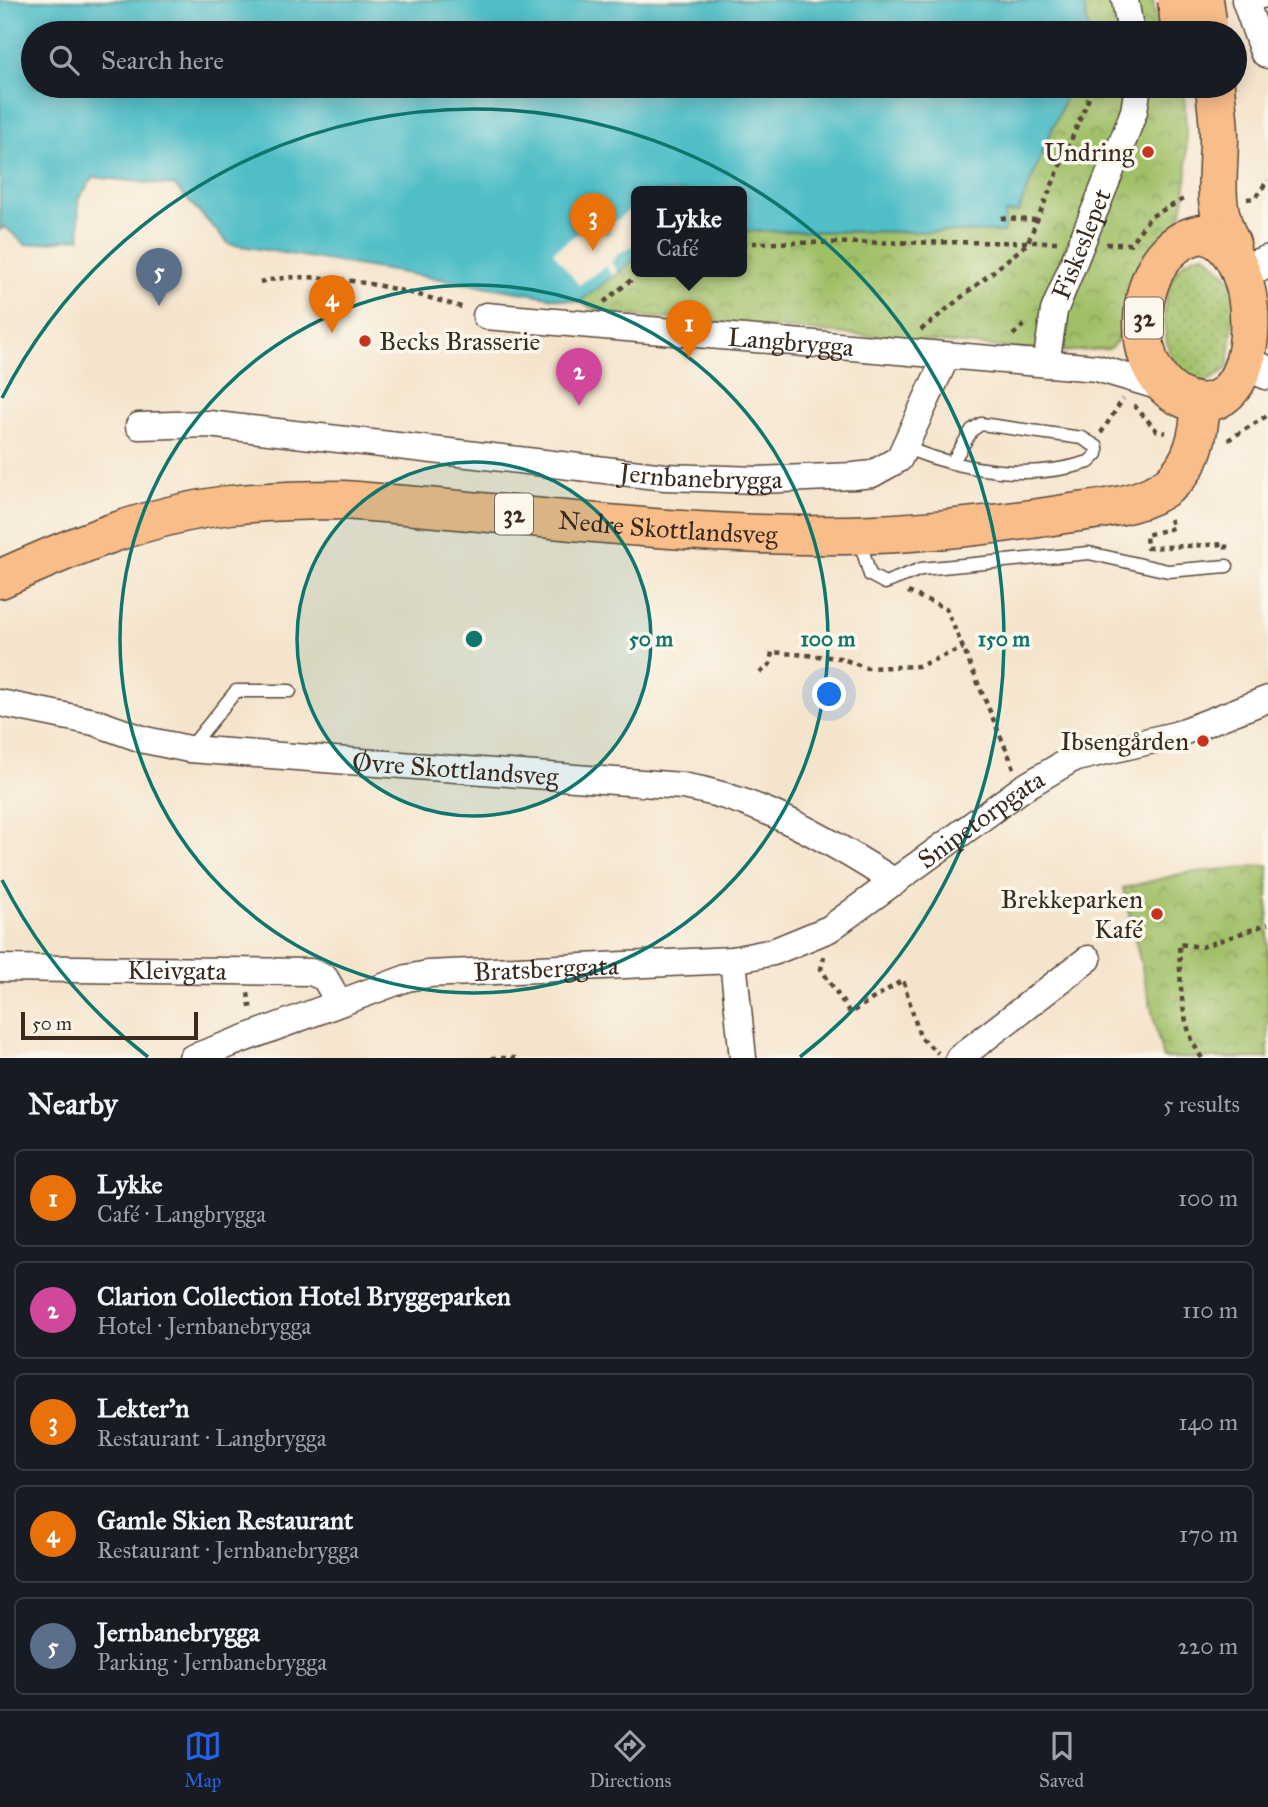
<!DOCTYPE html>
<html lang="en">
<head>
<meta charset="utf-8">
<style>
	:root { --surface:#171b24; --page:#242831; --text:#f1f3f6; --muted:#9ea1a6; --line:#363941; --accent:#2563eb }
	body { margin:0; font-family:"IM FELL Great Primer",serif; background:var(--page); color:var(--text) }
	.scale { position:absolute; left:21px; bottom:18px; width:177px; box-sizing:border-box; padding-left:7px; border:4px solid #3b2a1e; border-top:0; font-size:19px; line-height:24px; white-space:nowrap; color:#3b2a1e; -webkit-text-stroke:5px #fbf7ec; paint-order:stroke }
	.you { position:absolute; left:830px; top:695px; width:24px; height:24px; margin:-18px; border:5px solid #fff; border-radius:50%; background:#1a73e8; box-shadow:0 0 0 10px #1a73e833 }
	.badge { display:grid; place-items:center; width:46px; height:46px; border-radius:50%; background:var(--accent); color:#fff; font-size:23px; font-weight:700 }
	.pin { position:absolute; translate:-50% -58px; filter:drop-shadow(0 2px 4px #0008) }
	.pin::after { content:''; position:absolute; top:37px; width:24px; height:21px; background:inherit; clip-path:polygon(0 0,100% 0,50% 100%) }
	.popup { position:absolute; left:631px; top:186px; width:116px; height:91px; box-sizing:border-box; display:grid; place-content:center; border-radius:10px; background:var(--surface); filter:drop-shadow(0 2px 5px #0005); font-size:23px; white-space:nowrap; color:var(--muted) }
	.popup b { font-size:26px; color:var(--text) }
	.popup::after { content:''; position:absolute; left:50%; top:100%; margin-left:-14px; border:14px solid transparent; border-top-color:var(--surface) }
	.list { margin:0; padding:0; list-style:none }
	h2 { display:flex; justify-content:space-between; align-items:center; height:91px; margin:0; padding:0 28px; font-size:30px }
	h2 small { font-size:23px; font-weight:400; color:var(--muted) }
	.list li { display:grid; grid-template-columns:46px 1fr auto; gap:21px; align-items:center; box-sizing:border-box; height:98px; margin:0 14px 14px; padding:0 14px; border:2px solid var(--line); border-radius:10px }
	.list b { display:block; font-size:26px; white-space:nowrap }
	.list p { margin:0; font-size:23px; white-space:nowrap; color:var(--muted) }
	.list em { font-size:23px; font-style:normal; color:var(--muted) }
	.icon { flex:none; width:38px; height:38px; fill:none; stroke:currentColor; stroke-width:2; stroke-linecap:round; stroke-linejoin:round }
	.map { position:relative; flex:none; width:1268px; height:1058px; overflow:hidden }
	.search { position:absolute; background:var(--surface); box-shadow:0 4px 18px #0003; left:21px; right:21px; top:21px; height:77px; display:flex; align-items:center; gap:18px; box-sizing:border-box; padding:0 24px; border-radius:38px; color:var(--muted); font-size:26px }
	.sheet { height:651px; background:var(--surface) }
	nav { display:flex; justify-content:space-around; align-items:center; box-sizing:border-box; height:98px; border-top:2px solid var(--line); background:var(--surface); font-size:19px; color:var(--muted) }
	nav a { display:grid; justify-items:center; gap:4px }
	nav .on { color:var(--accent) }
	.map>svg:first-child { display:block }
</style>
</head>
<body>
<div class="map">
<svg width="1268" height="1058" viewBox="0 0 1268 1058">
	<defs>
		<pattern id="grass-dots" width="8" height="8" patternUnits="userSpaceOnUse" patternTransform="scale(1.75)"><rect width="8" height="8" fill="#a0c068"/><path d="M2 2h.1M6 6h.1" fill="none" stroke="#849c55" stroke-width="1.8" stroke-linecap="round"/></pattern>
		<pattern id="park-crowns" width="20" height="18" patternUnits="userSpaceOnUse" patternTransform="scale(1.75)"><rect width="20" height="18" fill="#a0c068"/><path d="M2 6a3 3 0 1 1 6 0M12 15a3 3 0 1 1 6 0" fill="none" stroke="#849c55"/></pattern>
	</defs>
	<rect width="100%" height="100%" fill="#fbf7ec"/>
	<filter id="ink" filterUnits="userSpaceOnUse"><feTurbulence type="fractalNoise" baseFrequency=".0143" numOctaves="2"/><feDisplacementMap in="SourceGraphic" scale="14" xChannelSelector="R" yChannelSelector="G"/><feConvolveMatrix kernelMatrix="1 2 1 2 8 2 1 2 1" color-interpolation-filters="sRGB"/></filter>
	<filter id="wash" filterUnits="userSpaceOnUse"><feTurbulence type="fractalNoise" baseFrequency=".00686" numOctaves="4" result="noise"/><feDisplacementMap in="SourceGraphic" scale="28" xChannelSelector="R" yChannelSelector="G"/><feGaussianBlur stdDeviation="1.57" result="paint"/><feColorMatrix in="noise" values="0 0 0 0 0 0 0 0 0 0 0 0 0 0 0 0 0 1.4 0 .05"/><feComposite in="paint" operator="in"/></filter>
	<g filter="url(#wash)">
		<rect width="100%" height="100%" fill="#f5e4cc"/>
		<path fill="url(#grass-dots)" stroke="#6e7543" stroke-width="2" d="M1205,254L1237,285L1228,367C1222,372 1213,380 1205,382C1157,392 1145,259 1205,254Z"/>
		<g fill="url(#park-crowns)" stroke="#6e7543" stroke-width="2">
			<path d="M1083,0H1153L1157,28H1161L1162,33H1089Z"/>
			<path d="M1070,86H1182L1184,94C1186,131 1190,171 1183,207C1178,229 1125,340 1109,349L1055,352L603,313L579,302L636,259V272H742V231L1004,232L1005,213L1018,212Z"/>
			<path d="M1268,865V1058H1163L1123,888L1185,873Z"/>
		</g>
		<path fill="#50bec7" stroke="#467472" stroke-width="2" d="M0,0H1083L1089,33H33V86H1070L1018,212L1005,213L1004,232L742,231V192H636V259L579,302L229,244L175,186L94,177L78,199L80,238L26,245L4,226L0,230Z"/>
		<path fill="#f5e4cc" d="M636,205V244L618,254L611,262L618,273L613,276L605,266L579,285L553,252L594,221L606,236L611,232L608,227Z"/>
	</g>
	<g filter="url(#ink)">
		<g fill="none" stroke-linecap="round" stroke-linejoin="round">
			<defs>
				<g id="service">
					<path d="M1247,4L1268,1"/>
					<path d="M906,448C964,471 1029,481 1089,462L1097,454V447L1082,438L981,424L972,430L953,461"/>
					<path d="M859,538L870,575L885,583L921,569L1089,553L1168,571L1227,566"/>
					<path d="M189,749L236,691H290"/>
				</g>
				<g id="minor">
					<path d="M1125,0L1131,33"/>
					<path d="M1245,0L1263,52L1268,55"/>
					<path id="s1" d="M486,316L1097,368L1168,389"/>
					<path id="s2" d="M1046,364L1054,311L1124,138L1134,111L1138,86"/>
					<path id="s3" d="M139,426L208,424L665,477L758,480L854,476L872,474L899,459L946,357"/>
					<path id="s4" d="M0,703L94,722L145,740L189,749L682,786C758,798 831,841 895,882"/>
					<path d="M733,960L743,1058"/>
					<path id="s5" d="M0,968L311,972L325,978L338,1001"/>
					<path id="s6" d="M192,1058L407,978L428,974L733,960L773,952L829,929L1023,788L1072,759L1175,735L1268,699"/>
					<path d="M959,1058L1088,959"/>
				</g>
				<g id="tertiary">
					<path d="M1251,268L1268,262"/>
					<path d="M1250,365L1268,373"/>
				</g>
				<g id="primary">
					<path d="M1215,86C1216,102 1219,119 1219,136C1219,177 1211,204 1231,244"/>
					<path d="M1201,234C1268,241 1268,430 1185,399C1168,392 1156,378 1149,361C1133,316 1148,244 1201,234Z"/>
					<path id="s7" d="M0,579C73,546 150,514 230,505C268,501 305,500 343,500C496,511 648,533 801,535C887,537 974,528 1059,515C1094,509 1141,508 1170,484C1194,463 1199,433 1201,403"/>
				</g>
			</defs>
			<use href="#service" stroke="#574638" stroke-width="15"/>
			<use href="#minor" stroke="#574638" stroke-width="29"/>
			<use href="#tertiary" stroke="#574638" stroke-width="36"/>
			<use href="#primary" stroke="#574638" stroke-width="41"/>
			<g stroke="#574638" stroke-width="4.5" stroke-dasharray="5 5" stroke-linecap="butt">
				<path d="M1247,199L1255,198L1268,180"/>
				<path d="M1001,218L1037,220"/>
				<path d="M742,243L1059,242"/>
				<path d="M1106,244H1130L1150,217L1184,199"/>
				<path d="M260,282C319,267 406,290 464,308"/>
				<path d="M604,302L641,272"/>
				<path d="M921,330L1027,244L1094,86"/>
				<path d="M1013,335L1027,322"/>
				<path d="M1134,405L1156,430L1166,433"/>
				<path d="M1101,433L1123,399"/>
				<path d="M1228,440L1268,415"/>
				<path d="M1170,519L1173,528L1146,535L1147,548L1226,544V550"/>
				<path d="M908,592L946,608L1014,768"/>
				<path d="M760,673L770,664L772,652L840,658L867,668L919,666L963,648"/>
				<path d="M824,956L821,969L850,1013L903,980L920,1037L938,1053"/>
				<path d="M248,993L251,1012"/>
				<path d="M491,1058H520"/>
				<path d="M1202,1058C1179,1025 1181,982 1179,944L1202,947L1268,924"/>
			</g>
			<use href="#service" stroke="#fff" stroke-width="12"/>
			<use href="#minor" stroke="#fff" stroke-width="26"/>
			<use href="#tertiary" stroke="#fff" stroke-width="33"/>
			<use href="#primary" stroke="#f8bd89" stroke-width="38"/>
			<defs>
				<g id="primary-bridge">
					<path d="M1177,0L1180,25"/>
					<path d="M1204,0L1207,21"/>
				</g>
			</defs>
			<use href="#primary-bridge" stroke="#574638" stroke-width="41" stroke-linecap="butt"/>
			<use href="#primary-bridge" stroke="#f8bd89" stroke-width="38"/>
		</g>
	</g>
	<circle cx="474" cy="639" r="177" fill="#0f766e" fill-opacity=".12"/>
	<g fill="none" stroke="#0f766e" stroke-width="3.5">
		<circle cx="474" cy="639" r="177"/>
		<circle cx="474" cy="639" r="354"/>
		<path d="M148 1057A530 530 0 0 1 2 880M2 398A530 530 0 1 1 800 1057"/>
	</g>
	<g fill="#c8321e" stroke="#fbf7ec" stroke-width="2.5">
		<circle cx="1148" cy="152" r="7"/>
		<circle cx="365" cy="341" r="7"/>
		<circle cx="1203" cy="741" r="7"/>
		<circle cx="1157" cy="914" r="7"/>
	</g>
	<g text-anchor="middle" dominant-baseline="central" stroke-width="7" stroke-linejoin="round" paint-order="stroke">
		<g fill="#fbf7ec" stroke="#75685c" stroke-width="2">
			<rect x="1125" y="297.5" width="38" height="41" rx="5"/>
			<rect x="495" y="493.5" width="38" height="41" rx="5"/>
		</g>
		<g font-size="24" font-weight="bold" fill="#3b2a1e">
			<text x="1144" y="318">32</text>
			<text x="514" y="514">32</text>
		</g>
		<g font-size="26" fill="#3b2a1e" stroke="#fbf7ec" text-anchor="end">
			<text x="1134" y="152">Undring</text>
			<text x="379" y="341" text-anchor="start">Becks Brasserie</text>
			<text x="1189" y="741">Ibsengården</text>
			<text x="1143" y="899">Brekkeparken<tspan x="1143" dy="30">Kafé</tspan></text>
		</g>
		<g font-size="26" fill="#3b2a1e" stroke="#fbf7ec">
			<text stroke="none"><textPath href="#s2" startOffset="126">Fiskeslepet</textPath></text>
			<text stroke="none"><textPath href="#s1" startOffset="306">Langbrygga</textPath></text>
			<text stroke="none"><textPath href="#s3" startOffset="565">Jernbanebrygga</textPath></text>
			<text stroke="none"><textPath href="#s7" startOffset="682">Nedre Skottlandsveg</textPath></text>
			<text stroke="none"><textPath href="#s4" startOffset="462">Øvre Skottlandsveg</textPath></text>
			<text stroke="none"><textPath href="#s6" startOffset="845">Snipetorpgata</textPath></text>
			<text stroke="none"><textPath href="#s6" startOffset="369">Bratsberggata</textPath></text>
			<text stroke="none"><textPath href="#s5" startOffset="177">Kleivgata</textPath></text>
		</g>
	</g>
	<circle cx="474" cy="639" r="10" fill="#0f766e" stroke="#fbf7ec" stroke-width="3.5"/>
	<g font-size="21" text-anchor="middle" font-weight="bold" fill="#0f766e" stroke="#fbf7ec" stroke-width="7" stroke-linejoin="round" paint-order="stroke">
		<text x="651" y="646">50 m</text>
		<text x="828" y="646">100 m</text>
		<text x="1004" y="646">150 m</text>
	</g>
</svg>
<div class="scale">50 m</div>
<div class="you"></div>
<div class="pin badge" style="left:689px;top:358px;background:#e8710a">1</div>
<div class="popup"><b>Lykke</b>Café</div>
<div class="pin badge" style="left:579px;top:406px;background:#d1479c">2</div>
<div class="pin badge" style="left:593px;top:251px;background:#e8710a">3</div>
<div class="pin badge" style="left:332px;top:333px;background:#e8710a">4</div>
<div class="pin badge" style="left:159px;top:306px;background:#5c6f8a">5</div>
<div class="search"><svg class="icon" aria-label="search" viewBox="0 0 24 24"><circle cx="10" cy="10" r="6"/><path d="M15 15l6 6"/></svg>Search here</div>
</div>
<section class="sheet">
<h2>Nearby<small>5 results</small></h2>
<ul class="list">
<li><span class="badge" style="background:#e8710a">1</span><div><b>Lykke</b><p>Café · Langbrygga</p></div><em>100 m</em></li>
<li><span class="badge" style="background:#d1479c">2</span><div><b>Clarion Collection Hotel Bryggeparken</b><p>Hotel · Jernbanebrygga</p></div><em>110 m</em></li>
<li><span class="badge" style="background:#e8710a">3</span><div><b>Lekter'n</b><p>Restaurant · Langbrygga</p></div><em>140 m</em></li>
<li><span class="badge" style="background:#e8710a">4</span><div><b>Gamle Skien Restaurant</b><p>Restaurant · Jernbanebrygga</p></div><em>170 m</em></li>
<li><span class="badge" style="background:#5c6f8a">5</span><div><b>Jernbanebrygga</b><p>Parking · Jernbanebrygga</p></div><em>220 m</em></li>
</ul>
</section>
<nav>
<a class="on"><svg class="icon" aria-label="map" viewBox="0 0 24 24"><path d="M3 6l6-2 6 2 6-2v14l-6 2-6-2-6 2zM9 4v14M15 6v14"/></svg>Map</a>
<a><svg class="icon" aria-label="directions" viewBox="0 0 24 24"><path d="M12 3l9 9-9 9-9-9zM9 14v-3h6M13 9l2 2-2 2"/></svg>Directions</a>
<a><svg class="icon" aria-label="saved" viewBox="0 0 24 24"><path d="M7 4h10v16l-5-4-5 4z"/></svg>Saved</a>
</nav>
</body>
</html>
